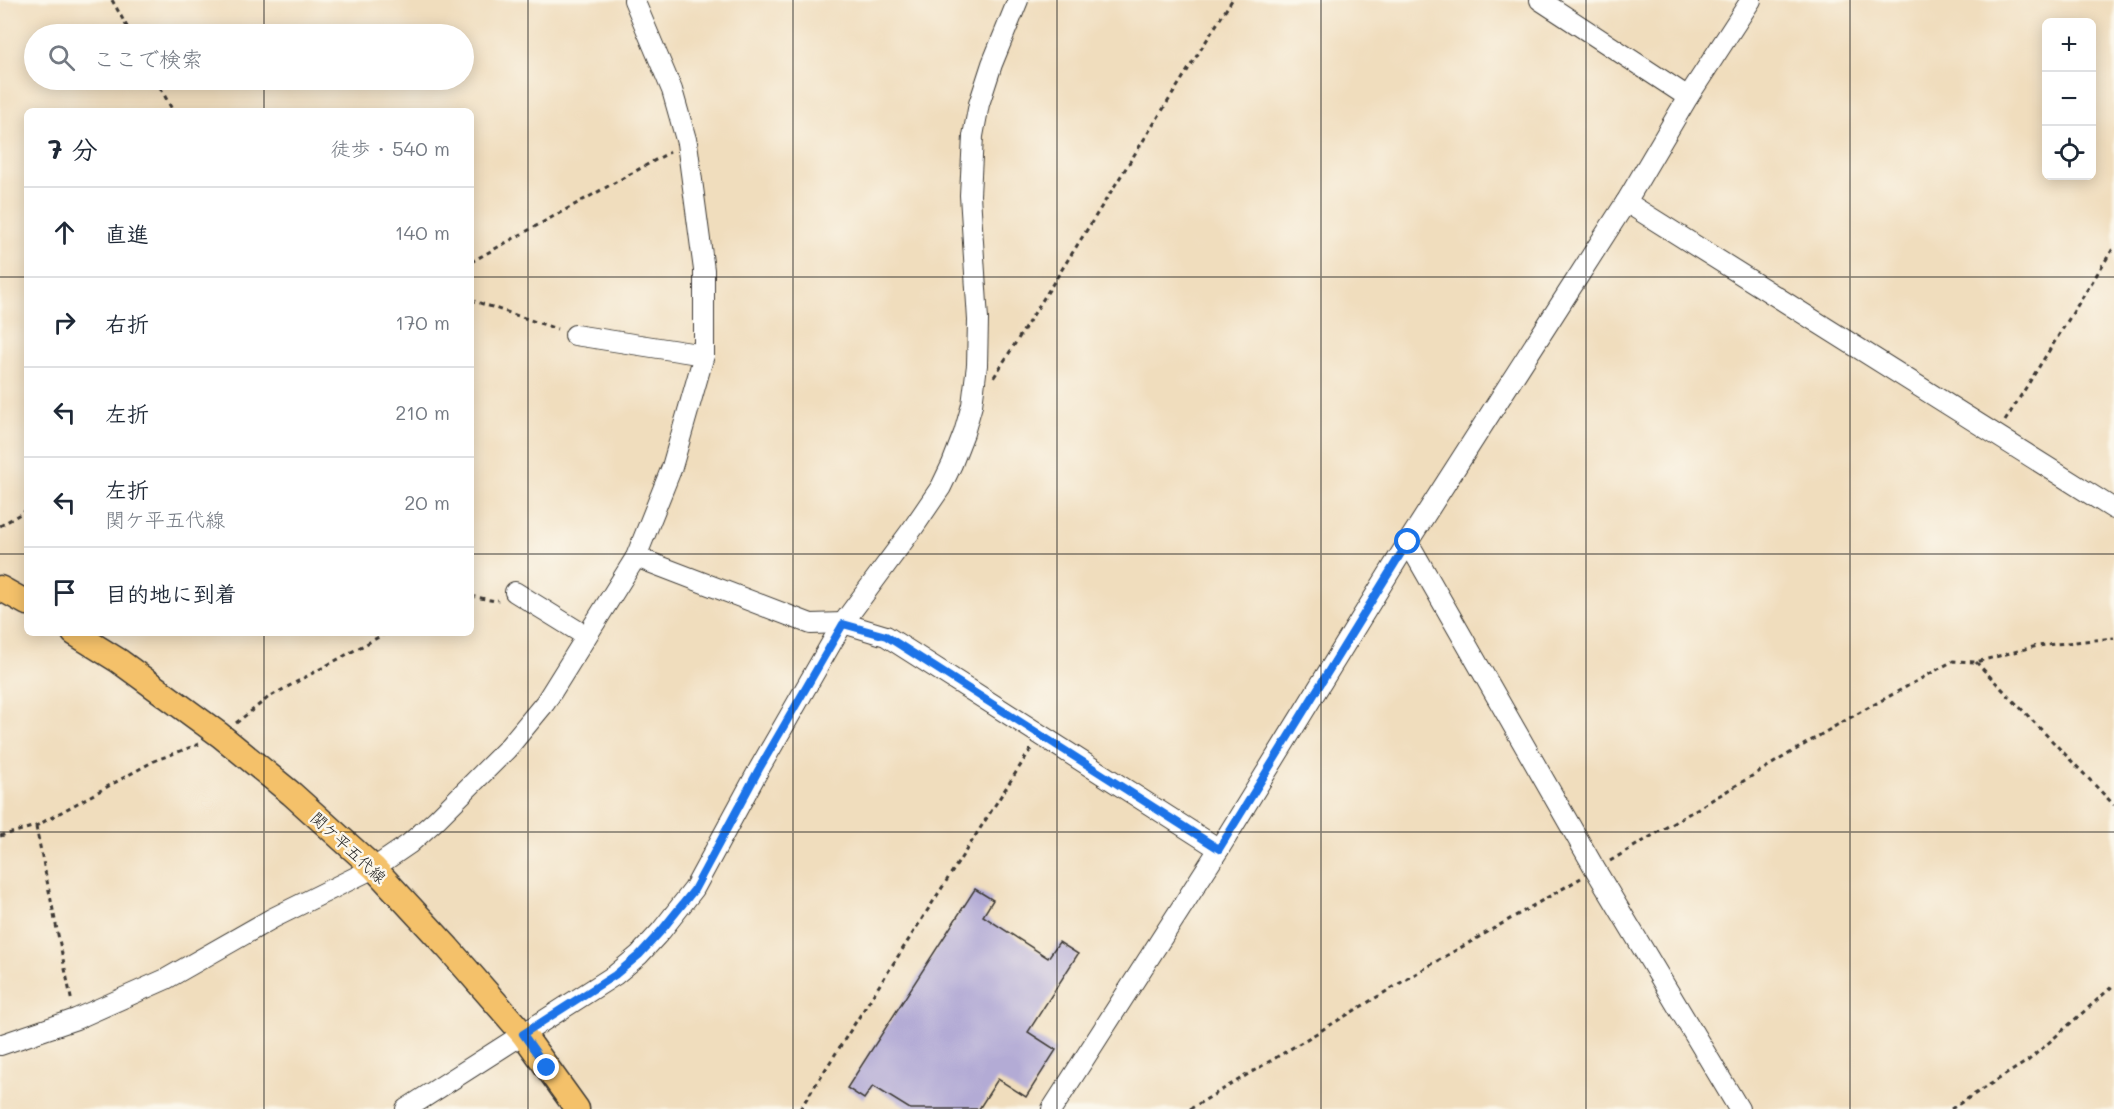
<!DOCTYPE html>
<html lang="ja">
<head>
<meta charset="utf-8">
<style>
	:root { --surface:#fff; --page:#f2f2f3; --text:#1f2937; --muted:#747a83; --line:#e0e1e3 }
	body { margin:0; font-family:Mali,"Klee One",sans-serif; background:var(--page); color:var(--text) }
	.controls { position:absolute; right:18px; top:18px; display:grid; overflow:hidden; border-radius:9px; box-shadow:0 3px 15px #0003 }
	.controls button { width:54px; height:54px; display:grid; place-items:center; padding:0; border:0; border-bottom:2px solid var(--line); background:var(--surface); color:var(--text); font:30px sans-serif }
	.stop { position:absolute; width:18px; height:18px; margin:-14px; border:4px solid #1a73e8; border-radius:50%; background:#fff }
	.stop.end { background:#1a73e8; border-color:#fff; box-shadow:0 2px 6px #0008 }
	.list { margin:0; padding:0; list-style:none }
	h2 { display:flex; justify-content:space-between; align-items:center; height:78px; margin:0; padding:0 24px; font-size:26px }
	h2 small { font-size:20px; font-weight:400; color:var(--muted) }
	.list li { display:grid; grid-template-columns:39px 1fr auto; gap:18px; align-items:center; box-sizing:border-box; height:90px; padding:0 24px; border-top:2px solid var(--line) }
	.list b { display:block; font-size:22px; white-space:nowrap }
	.list p { margin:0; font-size:20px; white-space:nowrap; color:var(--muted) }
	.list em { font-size:20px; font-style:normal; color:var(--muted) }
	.icon { flex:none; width:33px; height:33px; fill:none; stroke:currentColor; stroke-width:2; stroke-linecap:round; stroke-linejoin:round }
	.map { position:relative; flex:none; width:2114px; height:1109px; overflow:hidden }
	.search { position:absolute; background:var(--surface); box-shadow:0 3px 15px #0003; left:24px; top:24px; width:450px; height:66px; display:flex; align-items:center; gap:15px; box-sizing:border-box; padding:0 21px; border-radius:33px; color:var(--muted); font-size:22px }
	.panel { position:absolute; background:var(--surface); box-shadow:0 3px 15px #0003; left:24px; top:108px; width:450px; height:528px; border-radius:9px }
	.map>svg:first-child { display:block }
</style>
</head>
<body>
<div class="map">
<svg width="2114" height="1109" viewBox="0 0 2114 1109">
	<rect width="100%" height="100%" fill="#fbf7ec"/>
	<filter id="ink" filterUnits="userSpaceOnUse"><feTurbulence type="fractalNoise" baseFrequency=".0167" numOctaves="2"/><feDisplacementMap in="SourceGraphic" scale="12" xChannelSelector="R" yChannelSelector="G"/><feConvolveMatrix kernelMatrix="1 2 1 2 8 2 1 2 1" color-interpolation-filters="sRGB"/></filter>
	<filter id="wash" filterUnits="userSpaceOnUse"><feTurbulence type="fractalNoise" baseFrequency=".008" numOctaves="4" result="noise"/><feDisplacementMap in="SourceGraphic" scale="24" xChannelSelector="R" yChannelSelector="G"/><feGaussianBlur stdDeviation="1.35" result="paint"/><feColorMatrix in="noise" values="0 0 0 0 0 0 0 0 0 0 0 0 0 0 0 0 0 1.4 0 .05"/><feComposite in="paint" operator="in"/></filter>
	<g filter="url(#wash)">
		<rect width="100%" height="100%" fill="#f0ddbd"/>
		<g id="blocks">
			<path fill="#b3abd5" d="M975,889L993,900L983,916L1048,958L1059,942L1078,954L1028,1032L1056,1050L1026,1097L998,1079L979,1109H910L873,1086L864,1099L847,1088Z"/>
		</g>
	</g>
	<g filter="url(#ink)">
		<use href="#blocks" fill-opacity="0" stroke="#3c3934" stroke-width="1.5"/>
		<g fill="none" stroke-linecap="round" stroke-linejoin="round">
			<defs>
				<g id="minor">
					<path d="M1540,0L1688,97"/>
					<path d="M1626,202L2114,509"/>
					<path d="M575,335L704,355"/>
					<path d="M1408,542L1595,869L1739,1109"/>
					<path d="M636,557L811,624L843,623L886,636L1219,849"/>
					<path d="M515,592L586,636"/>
					<path d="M0,1045L76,1019L166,979L273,918L374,868L409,844L436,820L507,749L545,703L636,557L672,467L704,355V270L687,143L672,90L634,0"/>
					<path d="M406,1109L615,975L639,955L661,931L694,889L759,769L843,623L913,528L941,487L952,464L964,433L972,405L977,365L978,320L970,195L973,136L979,104L992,64L1018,0"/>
					<path d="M1052,1109L1219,849L1408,542L1626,202L1688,97L1751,0"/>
				</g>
				<g id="major">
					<path d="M0,588L27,603"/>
					<path d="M74,633L119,661L220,735L292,794L374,868L448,948L523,1034L577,1109"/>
				</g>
			</defs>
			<use href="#minor" stroke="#3c3934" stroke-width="22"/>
			<use href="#major" stroke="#3c3934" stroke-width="27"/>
			<g stroke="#3c3934" stroke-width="3" stroke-dasharray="4.5 4.5" stroke-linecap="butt">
				<path d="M112,0L131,34"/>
				<path d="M156,80L173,111"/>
				<path d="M471,262L670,152"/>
				<path d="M471,300L557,329"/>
				<path d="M994,377L1232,0"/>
				<path d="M2005,421L2114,247"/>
				<path d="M0,526L27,510"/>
				<path d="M471,596L495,601L498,600"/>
				<path d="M1976,662L2114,805"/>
				<path d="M236,723L269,697L386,633"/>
				<path d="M36,827L72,1003"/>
				<path d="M0,836L36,826L154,761L199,744"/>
				<path d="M1610,861L1837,725L1953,661L1976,662L2037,646L2114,638"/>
				<path d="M800,1109L1031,749"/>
				<path d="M1190,1109L1427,967L1581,878"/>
				<path d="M1951,1109L2029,1060L2114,985"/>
			</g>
			<use href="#minor" stroke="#fff" stroke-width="20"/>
			<use href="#major" stroke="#f4c16a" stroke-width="24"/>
		</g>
	</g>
	<g fill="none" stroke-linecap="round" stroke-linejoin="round" filter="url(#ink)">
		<path stroke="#1a73e8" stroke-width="8" d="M547,1068L523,1034L615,975L639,955L661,931L694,890L759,769L843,624L886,636L1219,849L1408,542"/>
	</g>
	<path fill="none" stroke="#1c1c1c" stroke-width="1.5" stroke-opacity="0.55" d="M264,0V34M528,0V1109M793,0V1109M1057,0V1109M1321,0V1109M1586,0V1109M1850,0V1109M264,80V111M0,277H27M471,277H2114M0,554H27M471,554H2114M264,633V1109M0,832H2114"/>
	<g text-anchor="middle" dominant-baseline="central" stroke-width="5" stroke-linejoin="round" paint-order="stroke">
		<g font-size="16" fill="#1c1c1c" stroke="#fbf7ec">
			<text transform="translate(349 847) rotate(43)">関ケ平五代線</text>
		</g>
	</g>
</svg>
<div class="controls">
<button>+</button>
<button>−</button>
<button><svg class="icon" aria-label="locate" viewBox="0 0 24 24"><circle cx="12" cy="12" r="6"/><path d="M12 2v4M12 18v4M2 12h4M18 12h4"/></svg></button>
</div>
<div class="stop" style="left:1408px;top:542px"></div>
<div class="stop end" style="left:547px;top:1068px"></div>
<div class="search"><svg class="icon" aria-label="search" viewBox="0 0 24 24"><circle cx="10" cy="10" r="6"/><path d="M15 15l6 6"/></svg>ここで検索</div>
<section class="panel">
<h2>7 分<small>徒歩 · 540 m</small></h2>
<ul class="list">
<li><svg class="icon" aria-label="ahead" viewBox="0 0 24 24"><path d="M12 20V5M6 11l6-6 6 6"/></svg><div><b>直進</b></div><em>140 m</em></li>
<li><svg class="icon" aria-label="right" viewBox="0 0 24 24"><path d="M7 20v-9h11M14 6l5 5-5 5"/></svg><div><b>右折</b></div><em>170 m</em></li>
<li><svg class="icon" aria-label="left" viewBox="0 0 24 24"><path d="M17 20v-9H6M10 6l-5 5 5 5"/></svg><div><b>左折</b></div><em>210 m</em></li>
<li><svg class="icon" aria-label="left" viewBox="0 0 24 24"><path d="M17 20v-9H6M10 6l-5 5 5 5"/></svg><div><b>左折</b><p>関ケ平五代線</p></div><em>20 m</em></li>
<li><svg class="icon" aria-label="arrive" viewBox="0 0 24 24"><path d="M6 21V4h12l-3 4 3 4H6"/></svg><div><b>目的地に到着</b></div></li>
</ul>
</section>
</div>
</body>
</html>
